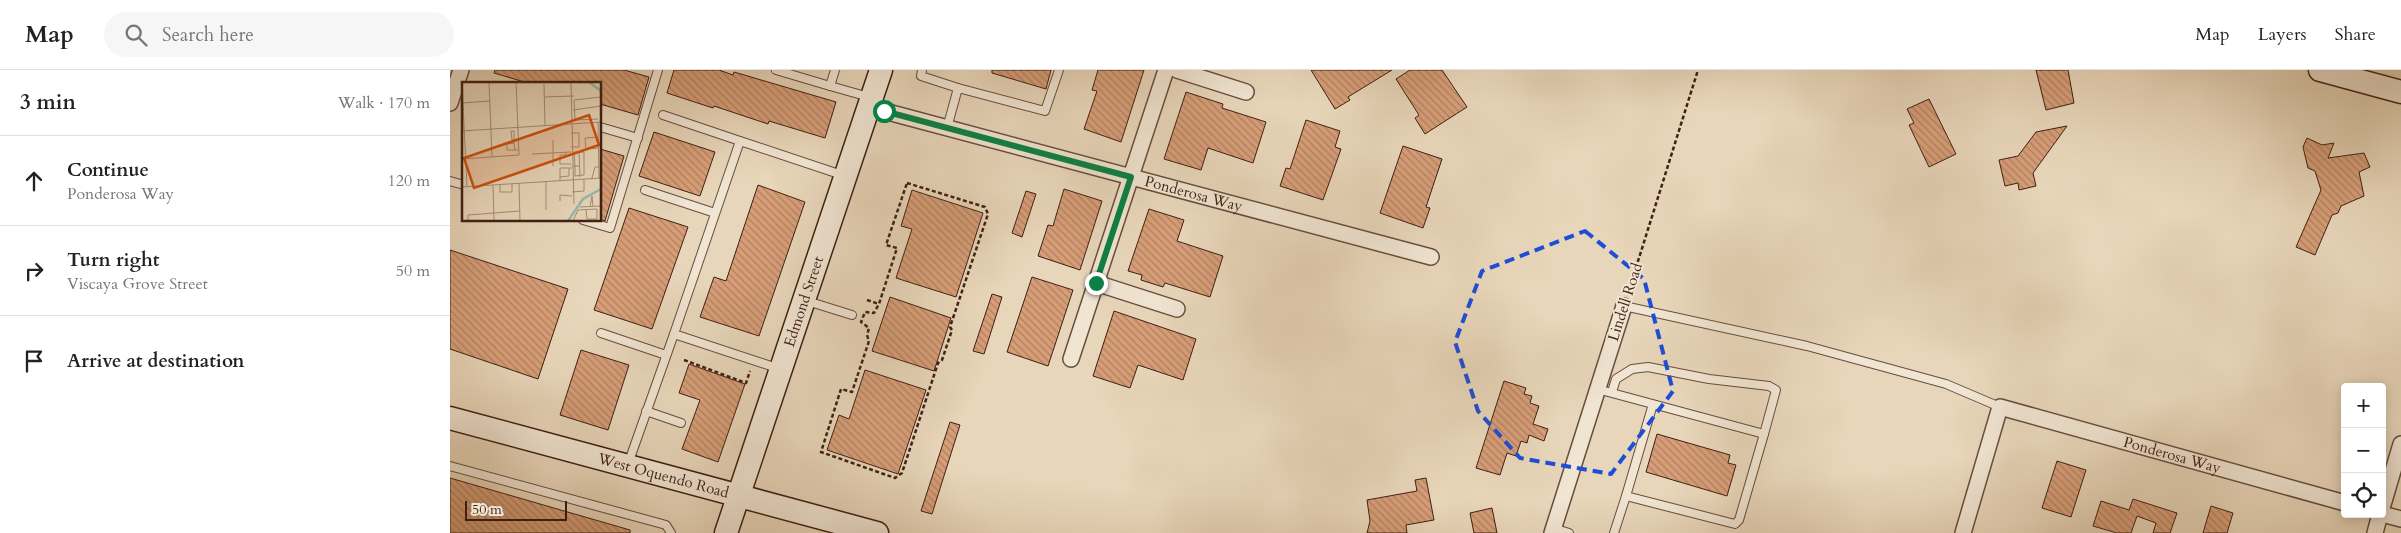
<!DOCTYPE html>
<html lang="en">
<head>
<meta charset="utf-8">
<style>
	:root { --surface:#fff; --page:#f6f6f6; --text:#222; --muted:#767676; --line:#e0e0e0 }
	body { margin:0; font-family:Cardo,serif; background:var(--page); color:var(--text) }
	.controls { position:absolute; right:15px; bottom:15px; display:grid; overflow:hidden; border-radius:5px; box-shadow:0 2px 12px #0003 }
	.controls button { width:45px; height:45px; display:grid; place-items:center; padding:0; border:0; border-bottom:1px solid var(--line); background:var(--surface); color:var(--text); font:25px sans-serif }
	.scale { position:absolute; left:15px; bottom:12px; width:102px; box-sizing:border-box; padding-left:5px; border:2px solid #3f1f12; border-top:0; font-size:14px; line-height:18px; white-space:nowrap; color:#3f1f12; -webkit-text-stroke:4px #f0e4d2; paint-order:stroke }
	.stop { position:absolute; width:15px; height:15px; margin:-11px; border:4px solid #0b8043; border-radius:50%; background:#fff }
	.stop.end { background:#0b8043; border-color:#fff; box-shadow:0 1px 5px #0008 }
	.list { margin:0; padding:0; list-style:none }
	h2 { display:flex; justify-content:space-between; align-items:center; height:65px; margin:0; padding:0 20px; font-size:21px }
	h2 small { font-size:16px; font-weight:400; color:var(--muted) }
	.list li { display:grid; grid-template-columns:32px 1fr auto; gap:15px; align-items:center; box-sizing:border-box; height:90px; padding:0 20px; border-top:1px solid var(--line) }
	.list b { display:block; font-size:19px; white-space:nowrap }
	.list p { margin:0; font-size:16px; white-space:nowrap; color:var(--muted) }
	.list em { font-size:16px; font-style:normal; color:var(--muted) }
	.icon { flex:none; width:28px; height:28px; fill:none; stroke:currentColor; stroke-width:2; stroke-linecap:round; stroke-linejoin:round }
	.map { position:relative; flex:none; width:1951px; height:463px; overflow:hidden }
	header { display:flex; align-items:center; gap:30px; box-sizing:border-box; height:70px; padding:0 25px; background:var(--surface); border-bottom:1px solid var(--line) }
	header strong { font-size:24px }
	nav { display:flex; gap:28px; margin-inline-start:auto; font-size:18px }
	.search { width:350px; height:45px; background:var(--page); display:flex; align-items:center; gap:12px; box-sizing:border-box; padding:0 18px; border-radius:28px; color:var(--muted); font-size:19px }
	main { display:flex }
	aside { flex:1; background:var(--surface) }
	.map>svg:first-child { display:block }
</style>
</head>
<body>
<header>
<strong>Map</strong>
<div class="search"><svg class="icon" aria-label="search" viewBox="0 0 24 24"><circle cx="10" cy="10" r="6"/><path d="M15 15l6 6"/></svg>Search here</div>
<nav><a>Map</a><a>Layers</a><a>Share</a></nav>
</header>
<main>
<aside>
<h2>3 min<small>Walk · 170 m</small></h2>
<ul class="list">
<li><svg class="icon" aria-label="ahead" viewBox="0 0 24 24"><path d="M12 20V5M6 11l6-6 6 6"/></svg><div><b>Continue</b><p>Ponderosa Way</p></div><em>120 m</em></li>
<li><svg class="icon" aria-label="right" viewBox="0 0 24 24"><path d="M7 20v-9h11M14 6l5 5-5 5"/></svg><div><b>Turn right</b><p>Viscaya Grove Street</p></div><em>50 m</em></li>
<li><svg class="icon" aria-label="arrive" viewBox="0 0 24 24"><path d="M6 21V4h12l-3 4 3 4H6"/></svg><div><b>Arrive at destination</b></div></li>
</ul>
</aside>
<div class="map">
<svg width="1951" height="463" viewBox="0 0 1951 463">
	<defs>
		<pattern id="building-back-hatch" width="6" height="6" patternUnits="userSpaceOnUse" patternTransform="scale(1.25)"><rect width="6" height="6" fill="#d79e78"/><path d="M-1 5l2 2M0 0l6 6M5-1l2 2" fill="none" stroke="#b08061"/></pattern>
	</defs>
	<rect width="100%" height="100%" fill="#e8d6ba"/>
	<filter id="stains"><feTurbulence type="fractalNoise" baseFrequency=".004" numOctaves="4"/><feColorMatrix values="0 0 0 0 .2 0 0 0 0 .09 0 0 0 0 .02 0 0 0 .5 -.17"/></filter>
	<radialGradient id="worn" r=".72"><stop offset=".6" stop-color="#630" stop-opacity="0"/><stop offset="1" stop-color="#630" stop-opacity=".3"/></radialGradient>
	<g fill="url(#building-back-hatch)" stroke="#3f1f12">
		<path d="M45,0H174L199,7L188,45L150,34V14H81L44,3Z"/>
		<path d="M224,0H269L283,5L284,2L386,32L375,68L319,51L318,54L264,36L263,38L217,23Z"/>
		<path d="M542,0H601L596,19L542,3Z"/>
		<path d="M648,0H694L671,72L634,59L647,21L642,20Z"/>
		<path d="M861,0H942L898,27L900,30L885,39Z"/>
		<path d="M960,0H992L1017,37L975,64L965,48L969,45L946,9Z"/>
		<path d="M1586,0H1618L1624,33L1596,40Z"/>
		<path d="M736,22L773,34L772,38L816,52L803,93L758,78L751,100L714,89Z"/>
		<path d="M1479,29L1506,84L1479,97L1459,55L1464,53L1457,39Z"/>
		<path d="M856,50L890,61L885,77L891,79L873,130L830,116L836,98L840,99Z"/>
		<path d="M1617,56L1583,103L1586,116L1569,120L1568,113L1555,116L1549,90L1568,86L1586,62Z"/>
		<path d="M204,62L265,82L250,126L189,106Z"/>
		<path d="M1857,68L1872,75L1884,73L1878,88L1914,83L1920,97L1909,102L1914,126L1891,136L1888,143L1882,145L1865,185L1846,177L1871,120L1865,101L1858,98L1853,77Z"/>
		<path d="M953,76L992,89L976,137L980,138L973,158L930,143Z"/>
		<path d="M150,79L174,86L155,151L150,149Z"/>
		<path d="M308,115L355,132L309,266L250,247L264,207L276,211Z"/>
		<path d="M614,119L652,131L630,200L588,186L598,155L603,156Z"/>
		<path d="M462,120L533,143L506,227L446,208L462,159L451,156Z"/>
		<path d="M576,121L586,124L572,167L562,163Z"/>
		<path d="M179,138L238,157L202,259L144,240Z"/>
		<path d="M699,139L734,150L727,171L773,186L760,227L715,213L713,217L691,210L692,205L678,201Z"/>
		<path d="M0,180L118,219L88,309L0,279Z"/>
		<path d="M582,207L623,220L598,296L557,282Z"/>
		<path d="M542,224L552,227L534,284L523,281Z"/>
		<path d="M440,227L501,248L484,301L422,281Z"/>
		<path d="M664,241L746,269L733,310L688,295L680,318L643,306Z"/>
		<path d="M131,280L179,295L158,360L110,345Z"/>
		<path d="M239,294L295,314L268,392L232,379L250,330L229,323Z"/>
		<path d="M415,300L476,320L448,404L377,380L389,345L399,349Z"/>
		<path d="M1054,311L1076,318L1074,324L1082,326L1080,333L1089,336L1083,354L1098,359L1094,371L1079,365L1077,373L1071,371L1066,386L1057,383L1050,405L1026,398Z"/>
		<path d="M500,352L510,355L482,444L471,441Z"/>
		<path d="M1207,364L1280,385L1278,393L1286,395L1277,426L1196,402Z"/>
		<path d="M1607,391L1636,400L1621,447L1592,438Z"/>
		<path d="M0,408L180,460V463H0Z"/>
		<path d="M976,408L984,450L956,455L957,463H917L920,451L917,430L967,421L965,410Z"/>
		<path d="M1683,429L1727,443L1720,463H1703L1706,453L1687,446L1681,463H1667L1643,456L1651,431L1679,440Z"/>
		<path d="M1761,436L1783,443L1777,463H1753Z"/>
		<path d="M1042,438L1047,463H1024L1020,443Z"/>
	</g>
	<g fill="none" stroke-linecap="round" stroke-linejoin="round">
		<defs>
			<g id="lane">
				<path d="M326,0L380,16L385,0"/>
				<path d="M472,0L471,6L508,18"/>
				<path d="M380,16L419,27"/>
				<path d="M213,45L290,71"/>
				<path d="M150,57L188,68"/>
				<path d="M497,58L508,18L595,41L609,0"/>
				<path d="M0,111L14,115"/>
				<path d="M195,120L265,143"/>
				<path d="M133,150L160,158L208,0"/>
				<path d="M357,231L402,245"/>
				<path d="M1174,236L1357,276L1496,314L1550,337"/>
				<path d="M151,263L216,285"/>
				<path d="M330,299L224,264L290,71L395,106"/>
				<path d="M1147,319L1314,364L1289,450L1285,454L1176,426L1203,334"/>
				<path d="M1162,322L1166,309L1182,299L1198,297L1259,309L1319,316L1326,320L1314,364"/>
				<path d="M196,341L231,353"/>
				<path d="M178,394L224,264"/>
				<path d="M0,396L216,455L221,463"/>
				<path d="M1103,458L1119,463"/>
				<path d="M1164,463L1176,426"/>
			</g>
			<g id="street">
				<path d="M727,0L796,22"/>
				<path d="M0,33L11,0"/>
				<path id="s1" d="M419,37L981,187"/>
				<path d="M646,213L727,239"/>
				<path d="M621,289L716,0"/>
				<path d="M1932,438L1951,374"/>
				<path d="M1932,444L1951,449"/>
				<path d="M1102,463L1174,236"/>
				<path id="s2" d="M1513,463L1550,337L1895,433"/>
				<path d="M1925,463L1930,444"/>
			</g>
			<g id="secondary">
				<path d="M1870,0L1951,22"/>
				<path id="s3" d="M0,348L427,463"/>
				<path id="s4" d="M276,463L431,0"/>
			</g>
		</defs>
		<use href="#lane" stroke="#694d3c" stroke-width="10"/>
		<use href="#street" stroke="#694d3c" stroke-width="18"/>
		<use href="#secondary" stroke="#3f1f12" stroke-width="25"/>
		<g stroke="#3f1f12" stroke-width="2.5" stroke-dasharray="4 2.5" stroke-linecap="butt">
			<path d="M457,113L535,137L538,144L500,257L502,260L492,290L488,293L452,403L445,408L371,382L391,319L402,322L419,271L417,265L419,258L411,252L415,242L424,243L429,234L447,178L436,175Z"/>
			<path d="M1178,223L1248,0"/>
			<path d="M417,230L429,234"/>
			<path d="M234,290L296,313L300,301"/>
		</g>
		<use href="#lane" stroke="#f0e4d2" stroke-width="8"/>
		<use href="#street" stroke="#f0e4d2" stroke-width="15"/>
		<use href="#secondary" stroke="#f0e4d2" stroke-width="22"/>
	</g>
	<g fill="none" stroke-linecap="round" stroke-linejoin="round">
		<path stroke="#0b8043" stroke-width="6" d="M434,41L681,107L646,213"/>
	</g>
	<path fill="none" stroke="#1d4ed8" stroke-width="4" stroke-dasharray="10 6" stroke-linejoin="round" d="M1135,161L1194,209L1223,321L1161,404L1070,388L1028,341L1005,272L1032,201Z"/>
	<g text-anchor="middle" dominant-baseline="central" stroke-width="4" stroke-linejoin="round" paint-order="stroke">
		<g font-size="15" fill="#3f1f12" stroke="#f0e4d2">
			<text stroke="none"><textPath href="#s1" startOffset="336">Ponderosa Way</textPath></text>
			<text stroke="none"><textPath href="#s4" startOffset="244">Edmond Street</textPath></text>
			<text transform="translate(1175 232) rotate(-72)">Lindell Road</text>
			<text stroke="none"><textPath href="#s2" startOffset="310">Ponderosa Way</textPath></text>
			<text stroke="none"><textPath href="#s3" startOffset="221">West Oquendo Road</textPath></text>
		</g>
	</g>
	<g transform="translate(12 12)">
		<rect width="139" height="139" fill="#e8d6ba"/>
		<path fill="none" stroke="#97b9b3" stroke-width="2.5" d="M127,0L139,9M106,139L121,117L139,107"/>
		<path fill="none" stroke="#a48d77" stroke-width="1" d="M27,0L30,75M109,0L112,122M0,2L5,105M82,2L83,44M82,15L112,14M0,21L28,19M111,28L139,24M136,37L113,38L112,18L139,15M136,40L137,96M0,49L139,40M109,51H117V65H109M136,55L123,56L124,67L136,66M91,58V84M52,61V49H49L50,58H56M53,68L52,61L45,62V68H56M104,70V73H98V82H109M117,70L118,95M70,72L109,70M0,77L57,73L54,0M110,84H113L112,70H122V93L113,94V84H118M98,95L107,94V86M130,96L133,85H137M98,98V86H110M84,99V128M57,101L58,139M31,103L32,139M38,103V110H50V102M0,105L139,96M110,110L122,109V97M98,119V113L110,114M118,125L139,124M128,125L130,114L131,124M6,139V133L58,129M111,139L116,128L135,127V137H125L124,128"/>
		<path fill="#cf500d" fill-opacity="0.15" stroke="#cf500d" stroke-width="2.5" d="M127,33L137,63L12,106L2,76Z"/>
		<rect width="139" height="139" fill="none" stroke="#3f1f12" stroke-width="2.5"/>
	</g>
	<rect width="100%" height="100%" filter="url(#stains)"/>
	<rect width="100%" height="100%" fill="url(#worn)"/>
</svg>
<div class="controls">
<button>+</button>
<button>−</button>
<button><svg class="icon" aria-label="locate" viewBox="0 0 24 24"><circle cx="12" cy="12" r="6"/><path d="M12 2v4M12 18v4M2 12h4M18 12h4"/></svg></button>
</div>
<div class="scale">50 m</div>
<div class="stop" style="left:434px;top:41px"></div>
<div class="stop end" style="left:646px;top:213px"></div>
</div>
</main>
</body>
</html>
